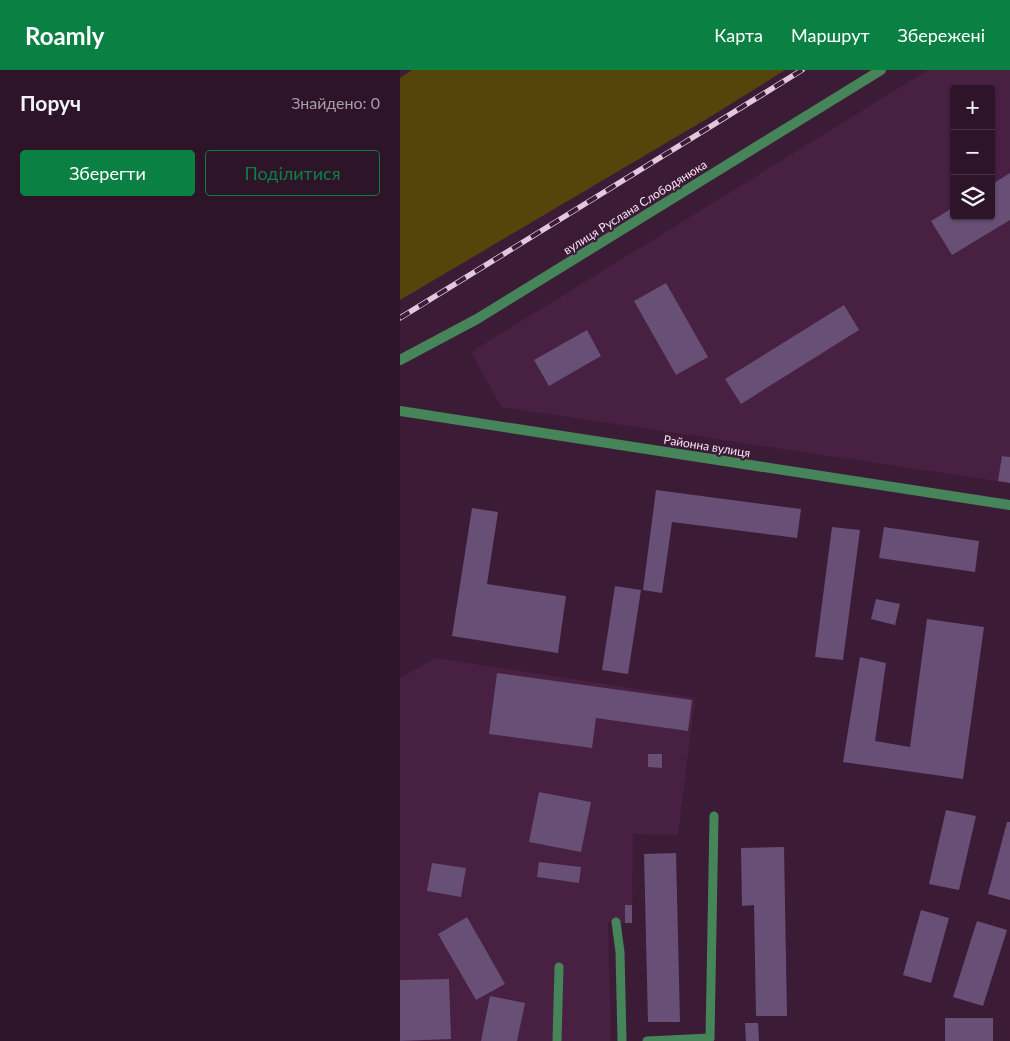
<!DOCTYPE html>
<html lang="uk">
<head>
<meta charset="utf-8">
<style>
	:root { --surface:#2d1429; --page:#392135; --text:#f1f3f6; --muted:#a79ea8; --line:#483346; --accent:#0b8043 }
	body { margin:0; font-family:Lato,sans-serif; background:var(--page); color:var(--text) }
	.controls { position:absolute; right:15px; top:15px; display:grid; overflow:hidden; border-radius:5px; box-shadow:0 1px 4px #0004 }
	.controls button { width:45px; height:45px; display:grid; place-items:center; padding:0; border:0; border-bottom:1px solid var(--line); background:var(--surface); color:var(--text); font:25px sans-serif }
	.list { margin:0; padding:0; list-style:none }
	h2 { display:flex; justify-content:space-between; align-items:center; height:65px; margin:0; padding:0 20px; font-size:21px }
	h2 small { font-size:16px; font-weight:400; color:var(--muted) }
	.actions { display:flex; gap:10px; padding:15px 20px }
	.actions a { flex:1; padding:11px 0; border:1px solid var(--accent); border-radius:5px; text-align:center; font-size:18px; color:var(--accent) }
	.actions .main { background:var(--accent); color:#fff }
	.icon { flex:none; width:28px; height:28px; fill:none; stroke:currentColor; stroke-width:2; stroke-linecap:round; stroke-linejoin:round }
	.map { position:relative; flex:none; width:610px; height:971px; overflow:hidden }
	header { display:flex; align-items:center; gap:30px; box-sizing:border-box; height:70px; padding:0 25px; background:var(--accent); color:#fff }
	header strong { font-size:24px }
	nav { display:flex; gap:28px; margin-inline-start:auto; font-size:18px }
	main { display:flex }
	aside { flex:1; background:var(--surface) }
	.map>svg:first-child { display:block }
</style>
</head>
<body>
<header>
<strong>Roamly</strong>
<nav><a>Карта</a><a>Маршрут</a><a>Збережені</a></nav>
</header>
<main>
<aside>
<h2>Поруч<small>Знайдено: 0</small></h2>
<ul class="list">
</ul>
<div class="actions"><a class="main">Зберегти</a><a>Поділитися</a></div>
</aside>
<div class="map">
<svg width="610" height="971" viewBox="0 0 610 971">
	<rect width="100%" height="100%" fill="#3c1b37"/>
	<g fill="#472042" fill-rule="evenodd">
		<path d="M528,0H610V413L101,337L71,282ZM554,19H591V146H554Z"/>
		<path d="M36,588L295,628L278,765L233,764L232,853L208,852L211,971H0V608Z"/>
	</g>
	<path fill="#55450a" d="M12,0H385L310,47L0,230V8Z"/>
	<g fill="#684f76">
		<path d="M610,103V150L552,185L531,151L554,137V146H591V115Z"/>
		<path d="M266,213L308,287L276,305L234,231Z"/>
		<path d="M444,235L459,260L341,334L325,309Z"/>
		<path d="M187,260L201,286L149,316L134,290Z"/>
		<path d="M602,386L610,387V413L598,411Z"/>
		<path d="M256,420L401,439L397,468L272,452L262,523L243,520Z"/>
		<path d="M72,438L98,442L87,514L166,526L158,583L52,566Z"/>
		<path d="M432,457L460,460L443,590L415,587Z"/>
		<path d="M484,457L579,471L575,502L479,488Z"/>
		<path d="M215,516L241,520L228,604L202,600Z"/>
		<path d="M476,529L500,534L495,555L471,549Z"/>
		<path d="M527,549L584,557L563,709L443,692L460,587L486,593L475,671L510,677Z"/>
		<path d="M97,603L292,630L288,661L196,648L192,678L89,664Z"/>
		<path d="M248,684H262V698L248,697Z"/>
		<path d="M139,722L191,732L181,782L129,772Z"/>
		<path d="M546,740L576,746L559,820L529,814Z"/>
		<path d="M607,752H610V830L588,824Z"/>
		<path d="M384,777L387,946H356L354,835L342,836L341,778Z"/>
		<path d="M276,783L280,952H248L244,784Z"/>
		<path d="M139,792L181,797L179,813L137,807Z"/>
		<path d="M32,793L66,798L61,827L27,821Z"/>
		<rect x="225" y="835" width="7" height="18"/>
		<path d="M521,840L549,848L531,913L503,905Z"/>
		<path d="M67,847L105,914L76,930L38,864Z"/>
		<path d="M577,851L607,860L583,936L553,927Z"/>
		<path d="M49,909L51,969L0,971V910Z"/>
		<path d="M90,926L125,933L117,971H81Z"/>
		<rect x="545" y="948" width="48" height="23"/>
		<path d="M345,953H358L359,971H346Z"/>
	</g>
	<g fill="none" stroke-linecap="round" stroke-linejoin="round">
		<g stroke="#46855a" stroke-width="9">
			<path d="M216,852L220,882L222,971"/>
			<path d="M157,971L159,897"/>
			<path d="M247,971L310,968L314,746"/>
		</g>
		<g stroke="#46855a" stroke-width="10">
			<path d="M0,290L77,249L481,0"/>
			<path d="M0,341L610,435"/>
		</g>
		<defs>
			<path id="rail" d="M0,248L402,0"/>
		</defs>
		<use href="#rail" stroke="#e1c8dc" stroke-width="5.5"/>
		<use href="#rail" stroke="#3c1b37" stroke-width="4" stroke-dasharray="11" stroke-linecap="butt"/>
	</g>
	<g text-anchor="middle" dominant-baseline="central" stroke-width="4.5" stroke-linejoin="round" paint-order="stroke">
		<g font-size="12" fill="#f9e2f4" stroke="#3c1b37">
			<text transform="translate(235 137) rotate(-32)">вулиця Руслана Слободянюка</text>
			<text transform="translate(307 376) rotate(9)">Районна вулиця</text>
		</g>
	</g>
</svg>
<div class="controls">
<button>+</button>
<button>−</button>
<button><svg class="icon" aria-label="layers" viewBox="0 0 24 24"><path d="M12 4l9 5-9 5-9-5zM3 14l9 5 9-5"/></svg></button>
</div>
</div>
</main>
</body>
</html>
